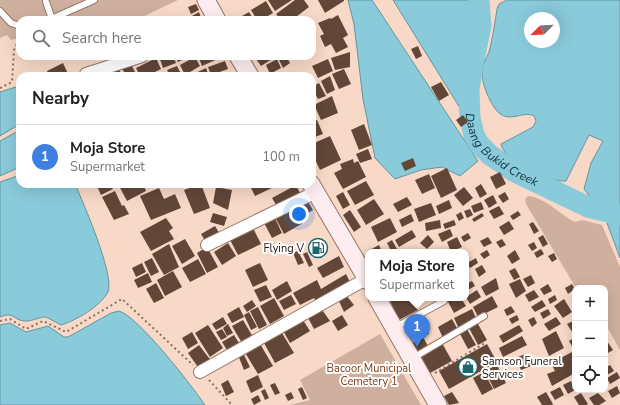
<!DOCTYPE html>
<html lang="en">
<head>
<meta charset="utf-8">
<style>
	:root { --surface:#fff; --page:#f6f6f6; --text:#202124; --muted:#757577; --line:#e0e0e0; --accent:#d93025 }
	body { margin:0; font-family:"Nunito Sans",sans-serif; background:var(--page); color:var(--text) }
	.controls { position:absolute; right:12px; bottom:12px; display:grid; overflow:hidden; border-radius:8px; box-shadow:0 4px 16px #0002 }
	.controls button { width:36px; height:36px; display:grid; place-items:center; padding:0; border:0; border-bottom:1px solid var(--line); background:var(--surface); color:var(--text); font:20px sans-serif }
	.compass { position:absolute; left:524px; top:12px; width:36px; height:36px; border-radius:50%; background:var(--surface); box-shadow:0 4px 16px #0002; rotate:246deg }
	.you { position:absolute; left:299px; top:214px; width:14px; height:14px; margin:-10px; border:3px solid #fff; border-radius:50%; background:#1a73e8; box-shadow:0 0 0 6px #1a73e833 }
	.badge { display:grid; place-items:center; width:26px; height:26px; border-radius:50%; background:var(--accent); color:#fff; font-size:13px; font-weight:700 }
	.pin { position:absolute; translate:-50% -33px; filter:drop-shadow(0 1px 2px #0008) }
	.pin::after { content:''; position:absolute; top:21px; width:14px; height:12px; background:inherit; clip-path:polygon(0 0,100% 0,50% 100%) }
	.popup { position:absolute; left:365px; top:249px; width:104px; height:52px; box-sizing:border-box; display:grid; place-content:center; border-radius:8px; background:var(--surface); filter:drop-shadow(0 1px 3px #0005); font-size:13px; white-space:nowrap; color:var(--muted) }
	.popup b { font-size:15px; color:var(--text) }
	.popup::after { content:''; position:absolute; left:50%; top:100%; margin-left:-8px; border:8px solid transparent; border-top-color:var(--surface) }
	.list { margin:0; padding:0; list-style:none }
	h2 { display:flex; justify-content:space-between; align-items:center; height:52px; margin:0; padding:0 16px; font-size:17px }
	h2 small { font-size:13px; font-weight:400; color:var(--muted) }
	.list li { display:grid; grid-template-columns:26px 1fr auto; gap:12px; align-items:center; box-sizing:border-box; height:64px; padding:0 16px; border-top:1px solid var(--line) }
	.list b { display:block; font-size:15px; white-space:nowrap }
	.list p { margin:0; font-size:13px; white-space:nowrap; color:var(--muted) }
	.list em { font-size:13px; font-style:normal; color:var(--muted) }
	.icon { flex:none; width:22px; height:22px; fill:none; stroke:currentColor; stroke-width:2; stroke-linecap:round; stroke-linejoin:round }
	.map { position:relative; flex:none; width:620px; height:405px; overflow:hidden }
	.search { position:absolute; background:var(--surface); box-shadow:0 4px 16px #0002; left:16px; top:16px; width:300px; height:44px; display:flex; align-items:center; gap:10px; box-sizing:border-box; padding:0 14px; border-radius:12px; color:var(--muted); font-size:15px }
	.panel { position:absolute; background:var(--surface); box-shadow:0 4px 16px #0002; left:16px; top:72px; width:300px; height:116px; border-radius:12px }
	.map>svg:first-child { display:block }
</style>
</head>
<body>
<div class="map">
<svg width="620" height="405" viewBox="0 0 620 405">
	<rect width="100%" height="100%" fill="#f8d8c6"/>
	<g fill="#cfaf9e">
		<path d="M0,0H178L136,20H20V38L11,40L7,35L0,38Z"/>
		<path d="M528,196C546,198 559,214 575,222L582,220L602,225L620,267V350L605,323V288H576L526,204L525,199Z"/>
		<path d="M380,334L421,405H290L310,400L300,380Z"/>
	</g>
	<g fill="#89cadb" stroke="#6a949e" fill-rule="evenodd">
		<path d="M348,0H372L478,161L460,176L442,167L421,170L395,179L375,158L363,99L354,24Z"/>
		<path d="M393,0H470L478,137Z"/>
		<path d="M507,0H620V209L591,198L584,189L591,163L603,141L589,135L566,181C550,183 503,160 501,144L533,127L536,121L534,116C524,110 511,123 499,113C490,105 478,77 483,65C485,59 489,54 490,48C493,36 495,22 497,9L499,4ZM530,18H554V42H530Z"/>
		<path d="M19,86L20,124L0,136V92Z"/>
		<path d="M20,130V167L0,176V141Z"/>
		<path d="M20,175V184H75C83,202 115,276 108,292C101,306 75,321 61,325L46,317C39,317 30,322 24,321C13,320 14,311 0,317V182Z"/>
		<path d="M612,222L620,224V258L607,223Z"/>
		<path d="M119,311C138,316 192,386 205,405H0V325L10,323L26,332L48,326L64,337H68L111,313Z"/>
	</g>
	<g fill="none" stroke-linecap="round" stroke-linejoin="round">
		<path stroke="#89cadb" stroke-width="21" id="s1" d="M479,0L481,26L472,68L469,91L470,118L474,135L479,144L490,155L515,172L588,207L620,215"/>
	</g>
	<g fill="#624739">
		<path d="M268,0H292L275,11Z"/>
		<path d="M295,0H304L309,7L292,20H281L276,14Z"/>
		<path d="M318,0H344V1L325,13Z"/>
		<path d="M266,1L273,13L261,20H257L251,10Z"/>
		<path d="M196,4L199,10L191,14L188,7Z"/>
		<path d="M199,12L201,18L191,20L190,17Z"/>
		<path d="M249,12L254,20H235Z"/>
		<path d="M338,15L348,35L343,38L348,47L336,53L331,44L325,47L320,36L324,34L318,23L330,18L331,19Z"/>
		<path d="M418,46L422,56L416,59L411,49Z"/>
		<path d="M350,52V67L335,70L331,58Z"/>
		<path d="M159,56H173L176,63L163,68Z"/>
		<path d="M175,56H190L178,62Z"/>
		<path d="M198,56H224L202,66Z"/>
		<path d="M254,56H277L261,66Z"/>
		<path d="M281,56H286L290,63L283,68L278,58Z"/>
		<path d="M195,57L200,66L185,75L180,65Z"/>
		<path d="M156,58L161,69L147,76H140L136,68Z"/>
		<path d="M277,59L281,68L270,74L266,65Z"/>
		<path d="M328,59L333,71L318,78L312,66Z"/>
		<path d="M225,61L228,69L211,75L208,67Z"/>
		<path d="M63,63L69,76H49L47,71Z"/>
		<path d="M131,64L137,76H126L122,68Z"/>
		<path d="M177,66L182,76H170L167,70Z"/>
		<path d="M206,68L209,76H189Z"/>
		<path d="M119,69L122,76H110L109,74Z"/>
		<path d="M344,69L351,84L339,89L332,74Z"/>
		<path d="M330,76L335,90L327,94L321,81Z"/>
		<path d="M441,82L449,95L439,101L431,87Z"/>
		<path d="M319,83L326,96L318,99L312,87Z"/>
		<path d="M332,96L338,113L321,120L314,105Z"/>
		<path d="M463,115L468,122L461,127L456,120Z"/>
		<path d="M317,120L323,134L312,138V122Z"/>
		<path d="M364,124L372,145L359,150L351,130Z"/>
		<path d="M330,136L341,160L320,170L312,153V144Z"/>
		<path d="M368,149L372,159L360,163L356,154Z"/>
		<path d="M413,158L416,166L405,171L401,163Z"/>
		<path d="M353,159L354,163L358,161L366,177L343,189L334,173L342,169L340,164Z"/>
		<path d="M447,168L457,190L441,198L431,176Z"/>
		<path d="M500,172L506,184L496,189L490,177Z"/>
		<path d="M429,174L435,188L422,194L415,180Z"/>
		<path d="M366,181L374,195L355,205L347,191Z"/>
		<path d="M96,184H110L113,189L101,195Z"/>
		<path d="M118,184H132L126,188L134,184H143L146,191L127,201Z"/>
		<path d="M201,184L210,208L194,214L184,190Z"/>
		<path d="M249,184H275L276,186L255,196Z"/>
		<path d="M481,184L487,194L480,198L475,188Z"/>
		<path d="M296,185L301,195L278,208L272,198Z"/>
		<path d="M216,187L232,190L228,210L213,203Z"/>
		<path d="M464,187L473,198L463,206L454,195Z"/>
		<path d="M159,188L164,199L175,194L181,208L151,220L140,196Z"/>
		<path d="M115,191L122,206L124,205L129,214L114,220L102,197Z"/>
		<path d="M343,192L350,205L343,209L336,196Z"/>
		<path d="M505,192L509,199L503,203L498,196Z"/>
		<path d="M493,195L497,203L489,208L484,200Z"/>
		<path d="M407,197L412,205L398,212L393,204Z"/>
		<path d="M374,199L384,214L366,225L357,210Z"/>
		<path d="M307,200L313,210L303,216L297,205Z"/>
		<path d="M449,200L452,208L439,214L436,206Z"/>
		<path d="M481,202L484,209L474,213L471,206Z"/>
		<path d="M431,203L436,215L419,222L414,209Z"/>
		<path d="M294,206L303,223L284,234L275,217Z"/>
		<path d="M499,206L504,214L494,219L489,211Z"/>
		<path d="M470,209L473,215L467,218L464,211Z"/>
		<path d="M350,210L361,227L354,232L343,215Z"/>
		<path d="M518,211L521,215L513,220L510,216Z"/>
		<path d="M461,212L464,218L459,221L456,215Z"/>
		<path d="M213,213L227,217L224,226L210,222Z"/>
		<path d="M482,213L484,216L474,222L472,219Z"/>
		<path d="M411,214L414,221L402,227L399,220Z"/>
		<path d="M274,216L282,233L272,238L263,221Z"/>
		<path d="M166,218L173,228L169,231L174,239L151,251L140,232Z"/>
		<path d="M390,218L397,232L378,242L371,227Z"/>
		<path d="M440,220L441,228L426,231L425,223Z"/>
		<path d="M454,220L456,225L445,229L443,224Z"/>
		<path d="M509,221L514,229L504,235L499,227Z"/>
		<path d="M533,222L539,231L534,234L529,224Z"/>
		<path d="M251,224L261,244L238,255L228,236Z"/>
		<path d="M215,226L221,236L207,244L201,234Z"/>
		<path d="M450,229L453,236L442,242L438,234Z"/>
		<path d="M412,230L416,237L399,247L395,240Z"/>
		<path d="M468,233L471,238L464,242L461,237Z"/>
		<path d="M428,235L434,242L427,249L420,243Z"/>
		<path d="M543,235L548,244L543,247L538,238Z"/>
		<path d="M457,237L462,247L451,252L447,242Z"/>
		<path d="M488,237L492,243L484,247L480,241Z"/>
		<path d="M185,239L195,256L182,264L172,246Z"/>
		<path d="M502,239L506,245L500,248L496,242Z"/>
		<path d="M319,240L325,250L317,255L311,245Z"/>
		<path d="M392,240L397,249L391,251L387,243Z"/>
		<path d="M534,242L537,248L532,251L528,245Z"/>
		<path d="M228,243L236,256L222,265L214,252Z"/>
		<path d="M169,244L179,267L164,275L152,254Z"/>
		<path d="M379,245L382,252H369L368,251Z"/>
		<path d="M207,247L218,267L207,273L197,253Z"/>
		<path d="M541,249L544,254L537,258L534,253Z"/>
		<path d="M487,250L490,255L484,259L480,254Z"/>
		<path d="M515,250L520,259L512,264L507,256Z"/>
		<path d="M298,251L304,263L298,265L293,253Z"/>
		<path d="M307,252L313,265L309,267L303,254Z"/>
		<path d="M554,253L557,259L552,262L548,256Z"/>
		<path d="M339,256L344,267L323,278L317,268Z"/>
		<path d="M152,258L159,272L151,276L144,262Z"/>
		<path d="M476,258L478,263L470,268L467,263Z"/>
		<path d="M198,259L206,274L190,282L182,268Z"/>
		<path d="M142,263L146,272L136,277L132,268Z"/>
		<path d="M260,263L268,280L253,287L245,270Z"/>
		<path d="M482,265L486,272L479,277L475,269Z"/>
		<path d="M515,268L520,277L514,280L509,271Z"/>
		<path d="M173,271L182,287L165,296L157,280Z"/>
		<path d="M148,273L152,282L138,288L134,280Z"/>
		<path d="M346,274L350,282L316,302L314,298L300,305L293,293L317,280L321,289Z"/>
		<path d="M531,275L535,283L528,287L523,279Z"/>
		<path d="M496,278L499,289L486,296L481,287Z"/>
		<path d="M520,279L526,291L516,298L509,284Z"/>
		<path d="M287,281L292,291L277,300L272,290Z"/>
		<path d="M472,281L475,286L466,291V284Z"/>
		<path d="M156,283L164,298L154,303L146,289Z"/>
		<path d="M548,284L552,291L544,295L540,289Z"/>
		<path d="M572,284L575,289L568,294L565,288Z"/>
		<path d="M266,285L272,297L260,302L254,290Z"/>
		<path d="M477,290L481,297L470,304L466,297Z"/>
		<path d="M534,290L539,297L529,302L525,295Z"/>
		<path d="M291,295L296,304L284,310L279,301Z"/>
		<path d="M346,295L354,305L344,312L338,299Z"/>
		<path d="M555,295L557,300L550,304L548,299Z"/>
		<path d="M492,296L498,307L478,317L473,307Z"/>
		<path d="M274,298L284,316L270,324L260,306Z"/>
		<path d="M396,298H412L418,310L399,320L390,301Z"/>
		<path d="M450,298H461L466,306L454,313L447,300Z"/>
		<path d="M564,299L572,312L563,318L554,306Z"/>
		<path d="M252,300L256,306L247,312L243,306Z"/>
		<path d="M542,300L546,306L535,312L531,307Z"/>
		<path d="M511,306L515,312L507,316L504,310Z"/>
		<path d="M239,307L244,317L232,323L227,314Z"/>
		<path d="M258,307L267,325L259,329L250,311Z"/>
		<path d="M320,307L330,321L314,329L306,314Z"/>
		<path d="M472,309L476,318L459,329L454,318Z"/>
		<path d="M548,309L551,314L543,319L540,313Z"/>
		<path d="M249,312L257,327L251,330L244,315Z"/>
		<path d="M342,315L348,325L338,331L332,321Z"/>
		<path d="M517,315L519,320L512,324L509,319Z"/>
		<path d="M420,316L429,334L416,340L407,323Z"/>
		<path d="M223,317L227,324L216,330L212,324Z"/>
		<path d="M301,317L310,331L290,343L282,329Z"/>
		<path d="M534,317L537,323L532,327L528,320Z"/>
		<path d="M556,317L561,324L549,331L544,324Z"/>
		<path d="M452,319L458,330L443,338L438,327Z"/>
		<path d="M243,320L253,337L242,343L232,326Z"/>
		<path d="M575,320V331L572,332L567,324Z"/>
		<path d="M228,324L233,333L227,336L223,328Z"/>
		<path d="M478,324L487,340L478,345L469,328Z"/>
		<path d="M208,325L223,348L210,357L195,333Z"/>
		<path d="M519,325L523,331L503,343L499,336Z"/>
		<path d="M222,329L227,337L221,340L216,332Z"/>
		<path d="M467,329L476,345L468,349L460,334Z"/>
		<path d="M556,331L564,348L549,356L542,339Z"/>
		<path d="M192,332L198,343L188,349L182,338Z"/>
		<path d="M282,333L294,353L275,363L264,343Z"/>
		<path d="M234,335L239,343L227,350L222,342Z"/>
		<path d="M522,336L527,345L503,357L499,348Z"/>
		<path d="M423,337L428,346L418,352L412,343Z"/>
		<path d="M575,337V351L569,341Z"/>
		<path d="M607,341L613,350L608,353L605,349V342Z"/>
		<path d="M259,342L273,366L258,374L244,351Z"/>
		<path d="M442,343L452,361L430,373L420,355Z"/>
		<path d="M487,344L497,362L449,389L439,371Z"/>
		<path d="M199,345L212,362L200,370L188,353Z"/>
		<path d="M572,352L575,357V373L552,386L547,374L555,371L551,363Z"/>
		<path d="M243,353L250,367L244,370L238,355Z"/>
		<path d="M525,354L531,366L521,370L516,358Z"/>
		<path d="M497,365L506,383L494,389L485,371Z"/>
		<path d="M610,365L614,371L605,376V368Z"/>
		<path d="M484,372L493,389L482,395L473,378Z"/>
		<path d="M617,372L620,378L610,384L607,378Z"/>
		<path d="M258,375L263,387L251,393L246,381Z"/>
		<path d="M228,380L234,392L226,396L221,384Z"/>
		<path d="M571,381L575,390L568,394L563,385Z"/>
		<path d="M275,383L280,393L275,395L270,385Z"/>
		<path d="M617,386L620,393L612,398L608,391Z"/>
		<path d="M302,387L307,398L303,400L298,389Z"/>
		<path d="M560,387L564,395L555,400L550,392Z"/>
		<path d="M265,389L269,398L265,400L261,391Z"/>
		<path d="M291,392L294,398L288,401L285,395Z"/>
		<path d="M452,392L459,403L449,405L444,396Z"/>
		<path d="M546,392L553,404L552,405H542L537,397Z"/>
		<path d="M581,393L588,404L586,405H579L574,397Z"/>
		<path d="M598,393L606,401L599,405H594L589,398Z"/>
		<path d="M258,395L261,401L254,405L251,399Z"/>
	</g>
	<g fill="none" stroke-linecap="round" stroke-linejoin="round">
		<defs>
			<g id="service">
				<path d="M46,2L52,19"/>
				<path d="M0,11L11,23L20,26"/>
				<path d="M49,20L94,0"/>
				<path d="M396,327L444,301"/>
				<path d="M413,358L484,316"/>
			</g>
			<g id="minor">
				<path d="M86,74L142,56"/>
				<path d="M207,245L316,192"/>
				<path d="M200,372L366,279"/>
			</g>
			<g id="secondary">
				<path d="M206,0L217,20"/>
				<path d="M238,56L250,76"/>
				<path d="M311,184L368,281"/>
				<path d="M377,298L438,405"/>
			</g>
		</defs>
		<use href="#service" stroke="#957768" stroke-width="8"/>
		<use href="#minor" stroke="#957768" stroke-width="14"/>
		<use href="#secondary" stroke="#957768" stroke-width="19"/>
		<g stroke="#877166" stroke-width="2" stroke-dasharray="2 3" stroke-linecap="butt">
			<path d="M0,88L12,82L14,50L20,37"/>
			<path d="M0,321L10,319L26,329L43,321L66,332L122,299L193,365"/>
			<path d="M435,373L485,343"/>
			<path d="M209,380L232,405"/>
		</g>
		<use href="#service" stroke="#fff" stroke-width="6"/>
		<use href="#minor" stroke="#fff" stroke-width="12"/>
		<use href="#secondary" stroke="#fdecf0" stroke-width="17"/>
	</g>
	<defs>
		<symbol id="fuel-ring" viewBox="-11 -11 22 22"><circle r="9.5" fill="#fff" stroke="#1b6770" stroke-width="1.5"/><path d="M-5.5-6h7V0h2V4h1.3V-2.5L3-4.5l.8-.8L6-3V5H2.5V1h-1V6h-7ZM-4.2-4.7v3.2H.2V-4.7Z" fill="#1b6770"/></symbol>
		<symbol id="shop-ring" viewBox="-11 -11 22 22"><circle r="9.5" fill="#fff" stroke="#1b6770" stroke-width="1.5"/><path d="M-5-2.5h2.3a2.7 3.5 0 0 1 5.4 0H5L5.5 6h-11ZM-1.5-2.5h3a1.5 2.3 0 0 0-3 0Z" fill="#1b6770"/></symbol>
	</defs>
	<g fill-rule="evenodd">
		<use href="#fuel-ring" x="307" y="237" width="22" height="22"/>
		<use href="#shop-ring" x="457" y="356" width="22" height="22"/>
	</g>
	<g text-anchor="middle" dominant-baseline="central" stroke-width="4" stroke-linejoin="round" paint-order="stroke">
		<g font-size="11" fill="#21150f" stroke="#fff" text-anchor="end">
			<text x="304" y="248">Flying V</text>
			<text x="482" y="361" text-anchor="start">Samson Funeral<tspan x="482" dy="13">Services</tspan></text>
		</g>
		<g font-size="11" fill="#7b3d15" stroke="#fff">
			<text x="369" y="368">Bacoor Municipal<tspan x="369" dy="13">Cemetery 1</tspan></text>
		</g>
		<g font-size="12" font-style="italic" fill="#113139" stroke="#fff">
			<text stroke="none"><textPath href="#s1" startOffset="166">Daang Bukid Creek</textPath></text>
		</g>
	</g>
</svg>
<div class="controls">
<button>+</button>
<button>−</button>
<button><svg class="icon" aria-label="locate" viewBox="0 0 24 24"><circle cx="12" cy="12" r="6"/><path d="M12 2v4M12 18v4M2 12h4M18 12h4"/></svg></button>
</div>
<svg class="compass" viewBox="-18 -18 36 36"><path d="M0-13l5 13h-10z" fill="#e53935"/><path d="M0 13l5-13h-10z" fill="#757577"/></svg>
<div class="you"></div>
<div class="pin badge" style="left:417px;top:347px;background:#3f7fe0">1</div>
<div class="popup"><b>Moja Store</b>Supermarket</div>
<div class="search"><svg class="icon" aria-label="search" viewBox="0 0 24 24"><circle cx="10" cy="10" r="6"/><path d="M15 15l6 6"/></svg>Search here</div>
<section class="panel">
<h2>Nearby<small></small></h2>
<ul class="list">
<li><span class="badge" style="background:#3f7fe0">1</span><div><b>Moja Store</b><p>Supermarket</p></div><em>100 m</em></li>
</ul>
</section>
</div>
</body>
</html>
